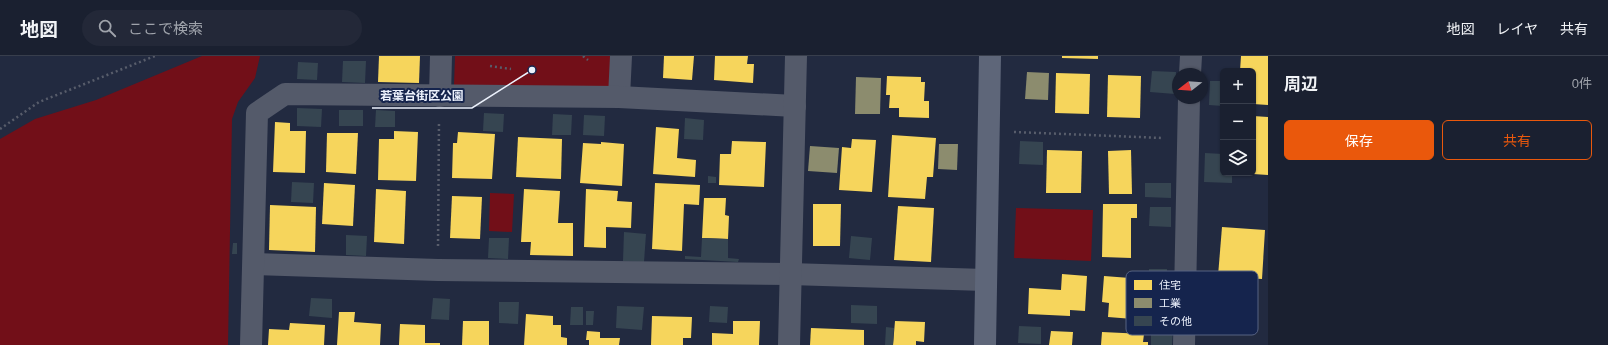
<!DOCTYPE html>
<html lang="ja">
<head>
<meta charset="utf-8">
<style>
	:root { --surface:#1a2030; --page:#232838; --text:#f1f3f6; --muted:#9fa3ab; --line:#383e4c; --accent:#ea580c }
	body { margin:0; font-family:Helvetica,"Noto Sans JP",sans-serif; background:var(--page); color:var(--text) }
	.controls { position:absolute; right:12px; top:12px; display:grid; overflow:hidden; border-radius:6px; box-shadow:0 1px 3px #0004 }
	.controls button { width:36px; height:36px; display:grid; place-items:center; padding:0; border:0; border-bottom:1px solid var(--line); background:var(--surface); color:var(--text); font:20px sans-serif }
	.compass { position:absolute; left:1172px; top:12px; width:36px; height:36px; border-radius:50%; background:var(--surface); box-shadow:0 1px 3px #0004; rotate:253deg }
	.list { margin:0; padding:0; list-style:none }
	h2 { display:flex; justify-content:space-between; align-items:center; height:52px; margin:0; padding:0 16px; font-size:17px }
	h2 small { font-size:13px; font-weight:400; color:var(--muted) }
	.actions { display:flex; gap:8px; padding:12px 16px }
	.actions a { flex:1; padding:9px 0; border:1px solid var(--accent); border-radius:6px; text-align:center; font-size:14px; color:var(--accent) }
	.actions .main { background:var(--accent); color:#fff }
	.icon { flex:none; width:22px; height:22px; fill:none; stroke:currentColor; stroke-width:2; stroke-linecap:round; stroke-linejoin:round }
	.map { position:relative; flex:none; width:1268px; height:289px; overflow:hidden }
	header { display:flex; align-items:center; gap:24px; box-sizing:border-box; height:56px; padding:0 20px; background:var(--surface); border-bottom:1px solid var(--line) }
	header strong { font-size:19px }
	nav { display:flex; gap:22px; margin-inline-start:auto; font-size:14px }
	.search { width:280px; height:36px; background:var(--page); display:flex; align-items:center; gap:10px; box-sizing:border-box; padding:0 14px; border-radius:22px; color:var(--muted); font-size:15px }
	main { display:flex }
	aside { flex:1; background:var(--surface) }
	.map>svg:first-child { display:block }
</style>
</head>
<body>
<header>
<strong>地図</strong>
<div class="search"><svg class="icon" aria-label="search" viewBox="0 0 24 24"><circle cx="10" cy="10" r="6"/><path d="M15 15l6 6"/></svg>ここで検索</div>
<nav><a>地図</a><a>レイヤ</a><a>共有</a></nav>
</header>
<main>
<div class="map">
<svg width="1268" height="289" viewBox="0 0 1268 289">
	<rect width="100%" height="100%" fill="#222a40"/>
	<g fill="#720f18">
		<path d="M202,0H260L255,22L238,46L232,63L228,289H0V83L35,63L96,44Z"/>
		<path d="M455,0H611L610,31L454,29Z"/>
		<path d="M490,137L514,138L512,176L489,175Z"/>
		<path d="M1016,152L1093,154L1091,205L1014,202Z"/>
	</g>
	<g fill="#f6d55c">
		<path d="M379,0H420L419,27L378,26Z"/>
		<path d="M664,0H694L692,24L663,22Z"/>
		<path d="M715,0H748L747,8H754L753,27L714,24Z"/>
		<path d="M1062,0H1098V3L1062,2Z"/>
		<path d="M1241,0H1268V49L1253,48V15H1240Z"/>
		<path d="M1056,17L1090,18L1089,58L1055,57Z"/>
		<path d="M1108,19L1141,20L1140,62L1107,61Z"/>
		<path d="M887,20L921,21V26H925L924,45H929V62L899,61V52H889L890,39H886Z"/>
		<path d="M1253,60L1268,61V119L1253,118Z"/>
		<path d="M275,66L290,67V75H306L305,117L273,116Z"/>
		<path d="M656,71L679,73L677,102L696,104L695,121L653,118Z"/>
		<path d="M394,75L418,76L416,125L378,124L379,83H394Z"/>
		<path d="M458,76L495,78L492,123L452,122L453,87H457Z"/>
		<path d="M327,77H358L356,118L326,116Z"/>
		<path d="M892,79L936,82L933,121H927L925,143L888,141Z"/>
		<path d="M518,81L562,83L561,123L516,121Z"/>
		<path d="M852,83L876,84L872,136L839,134L842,91L851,92Z"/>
		<path d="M732,85L766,86L764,131L719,129L720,98H731Z"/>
		<path d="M601,86L624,88L622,130L580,127L583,87L601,88Z"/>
		<path d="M1047,94L1082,95L1081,137H1046Z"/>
		<path d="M1131,94L1132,138H1109L1108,95Z"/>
		<path d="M324,127L355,129L353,170L322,168Z"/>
		<path d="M655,127L700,129L699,149L684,148L682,195L652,193Z"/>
		<path d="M376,133L406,135L404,188L374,186Z"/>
		<path d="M524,133L560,135L558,167H573V200L530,199L531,186H521Z"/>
		<path d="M586,133L618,135L617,145L632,146L631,172L606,171V192L584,191Z"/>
		<path d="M452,140L482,141L480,183L450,182Z"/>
		<path d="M704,142H726L725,159L729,160L728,183L702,182Z"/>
		<path d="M813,148H841L840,190H813Z"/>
		<path d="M1103,148H1137V162H1131V202L1102,201Z"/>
		<path d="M270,149L316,151L315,196L269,194Z"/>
		<path d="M898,150L934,152L931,206L894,204Z"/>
		<path d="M1222,171L1265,174L1262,223L1218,220Z"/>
		<path d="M1062,218L1087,220L1085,255L1070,254V260L1028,258L1029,232L1061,234Z"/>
		<path d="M1104,220L1130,222L1129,247H1134L1133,263L1108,261L1109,247L1102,246Z"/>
		<path d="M339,256H355L354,266L381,268L380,289H337Z"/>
		<path d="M526,258L553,260V269H561V281L567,282V289H524Z"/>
		<path d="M652,260L692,261L691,282H683V289H651Z"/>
		<path d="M463,265H489V289H462Z"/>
		<path d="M733,265H760L759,289H712V277L733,278Z"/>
		<path d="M895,265L925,266L924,286L916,285V289H893Z"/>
		<path d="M290,267L325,269L324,289H268L269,273L289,274Z"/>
		<path d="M400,268L425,269V287H440V289H399Z"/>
		<path d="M811,272L864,274V289H810Z"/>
		<path d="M587,275L600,276V282H620L619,289H589V284H586Z"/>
		<path d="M1051,275L1073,276L1072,289H1049Z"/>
		<path d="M1102,276L1144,278L1143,286H1148V289H1101Z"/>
	</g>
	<g fill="#8c8c6e">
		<path d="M1027,16L1049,17L1048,44L1025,43Z"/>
		<path d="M856,21L881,22L880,58H855Z"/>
		<path d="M939,88H958L957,114L938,113Z"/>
		<path d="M810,90L839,92L837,117L808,115Z"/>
	</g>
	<g fill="#364551">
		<path d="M343,5H366L365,27L342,26Z"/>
		<path d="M298,6L318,7L317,24L297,23Z"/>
		<path d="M1152,15L1176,16L1175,38L1150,36Z"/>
		<path d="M1210,25H1223V50L1209,49Z"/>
		<path d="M297,52L322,53L321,71L297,70Z"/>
		<rect x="339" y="54" width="24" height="16"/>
		<path d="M376,54L395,55V71H375Z"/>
		<path d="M484,57L504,58L503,76L483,75Z"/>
		<path d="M553,58L572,59L571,79H552Z"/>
		<path d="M584,59L605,60L604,80L583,79Z"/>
		<path d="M685,62L704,64L703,84L684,83Z"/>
		<path d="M1020,85L1043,86V109L1019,108Z"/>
		<path d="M1205,97L1223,98V117H1232V127L1204,126Z"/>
		<path d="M708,120L716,121V127H708Z"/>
		<path d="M292,126L314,127L313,147L291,146Z"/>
		<path d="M1145,127H1171V142L1145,141Z"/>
		<path d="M1150,151H1171V171L1149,170Z"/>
		<path d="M624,176L646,178L644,206L623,205Z"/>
		<path d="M346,179L367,180L366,200L346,199Z"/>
		<path d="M851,180L872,182L870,204L849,202Z"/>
		<path d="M489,182H509L508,203L488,202Z"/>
		<path d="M702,182L728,183V202L739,203L738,206L685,203V200L701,201Z"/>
		<path d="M233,187H237V198H232Z"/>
		<path d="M1149,213H1167L1166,237L1148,236Z"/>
		<path d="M311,242L332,243V262L309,260Z"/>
		<path d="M433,242L450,243L449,264L431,263Z"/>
		<path d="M499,246H519L518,268L499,267Z"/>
		<path d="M851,249L877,250V268L851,267Z"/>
		<path d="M617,250L644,251L642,274L616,272Z"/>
		<path d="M710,250L728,251L727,267L709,266Z"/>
		<path d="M571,251H583V269H570Z"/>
		<path d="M586,255H594L593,269H586Z"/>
		<path d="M1019,270L1041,271V288L1018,287Z"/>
		<path d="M1151,270L1173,271L1172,289H1151Z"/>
		<path d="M886,271L894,272L893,289H885Z"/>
	</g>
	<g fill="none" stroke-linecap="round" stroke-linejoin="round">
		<g stroke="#585d6b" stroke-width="2.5" stroke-dasharray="2 3" stroke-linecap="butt">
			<path d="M583,0L588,4"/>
			<path d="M490,10L511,13"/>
			<path d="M0,73L39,46L155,0"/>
			<path d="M1014,76L1163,82"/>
			<path d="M438,190L439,65"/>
		</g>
		<g stroke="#545a6a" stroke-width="22">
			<path d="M1190,18L1191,0"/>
			<path d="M440,40L441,0"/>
			<path d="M619,41L621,0"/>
			<path d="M254,208L438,214L790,218L985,224"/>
			<path d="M251,289L257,57L285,38L619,41L795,50"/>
			<path d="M789,289L796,0"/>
			<path d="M1184,289L1189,42"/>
		</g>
		<path stroke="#5e6679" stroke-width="22" d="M985,289L990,0"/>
	</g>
	<rect x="1126" y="215" width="132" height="64" rx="6" fill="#15244d" stroke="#566282" stroke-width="1"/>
	<rect x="1134" y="224" width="18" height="10" fill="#f6d55c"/>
	<rect x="1134" y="242" width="18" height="10" fill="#8c8c6e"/>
	<rect x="1134" y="260" width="18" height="10" fill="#364551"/>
	<g font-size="11" fill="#ecf1fc">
		<text x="1159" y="233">住宅</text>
		<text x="1159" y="251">工業</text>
		<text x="1159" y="269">その他</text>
	</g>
	<path fill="none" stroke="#ecf1fc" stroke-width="1.5" d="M532 14L472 52H372"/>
	<circle fill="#ecf1fc" stroke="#15244d" stroke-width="1.5" cx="532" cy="14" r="4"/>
	<g font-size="12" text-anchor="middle" font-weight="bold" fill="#ecf1fc" stroke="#15244d" stroke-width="4" stroke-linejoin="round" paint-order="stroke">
		<text x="422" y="44">若葉台街区公園</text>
	</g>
</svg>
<div class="controls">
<button>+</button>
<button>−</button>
<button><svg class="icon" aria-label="layers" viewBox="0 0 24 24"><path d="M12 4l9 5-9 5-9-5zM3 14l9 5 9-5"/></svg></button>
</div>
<svg class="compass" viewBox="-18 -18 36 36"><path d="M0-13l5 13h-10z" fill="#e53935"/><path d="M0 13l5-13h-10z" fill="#9fa3ab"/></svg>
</div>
<aside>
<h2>周辺<small>0件</small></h2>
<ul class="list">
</ul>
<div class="actions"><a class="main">保存</a><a>共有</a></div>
</aside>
</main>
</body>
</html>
